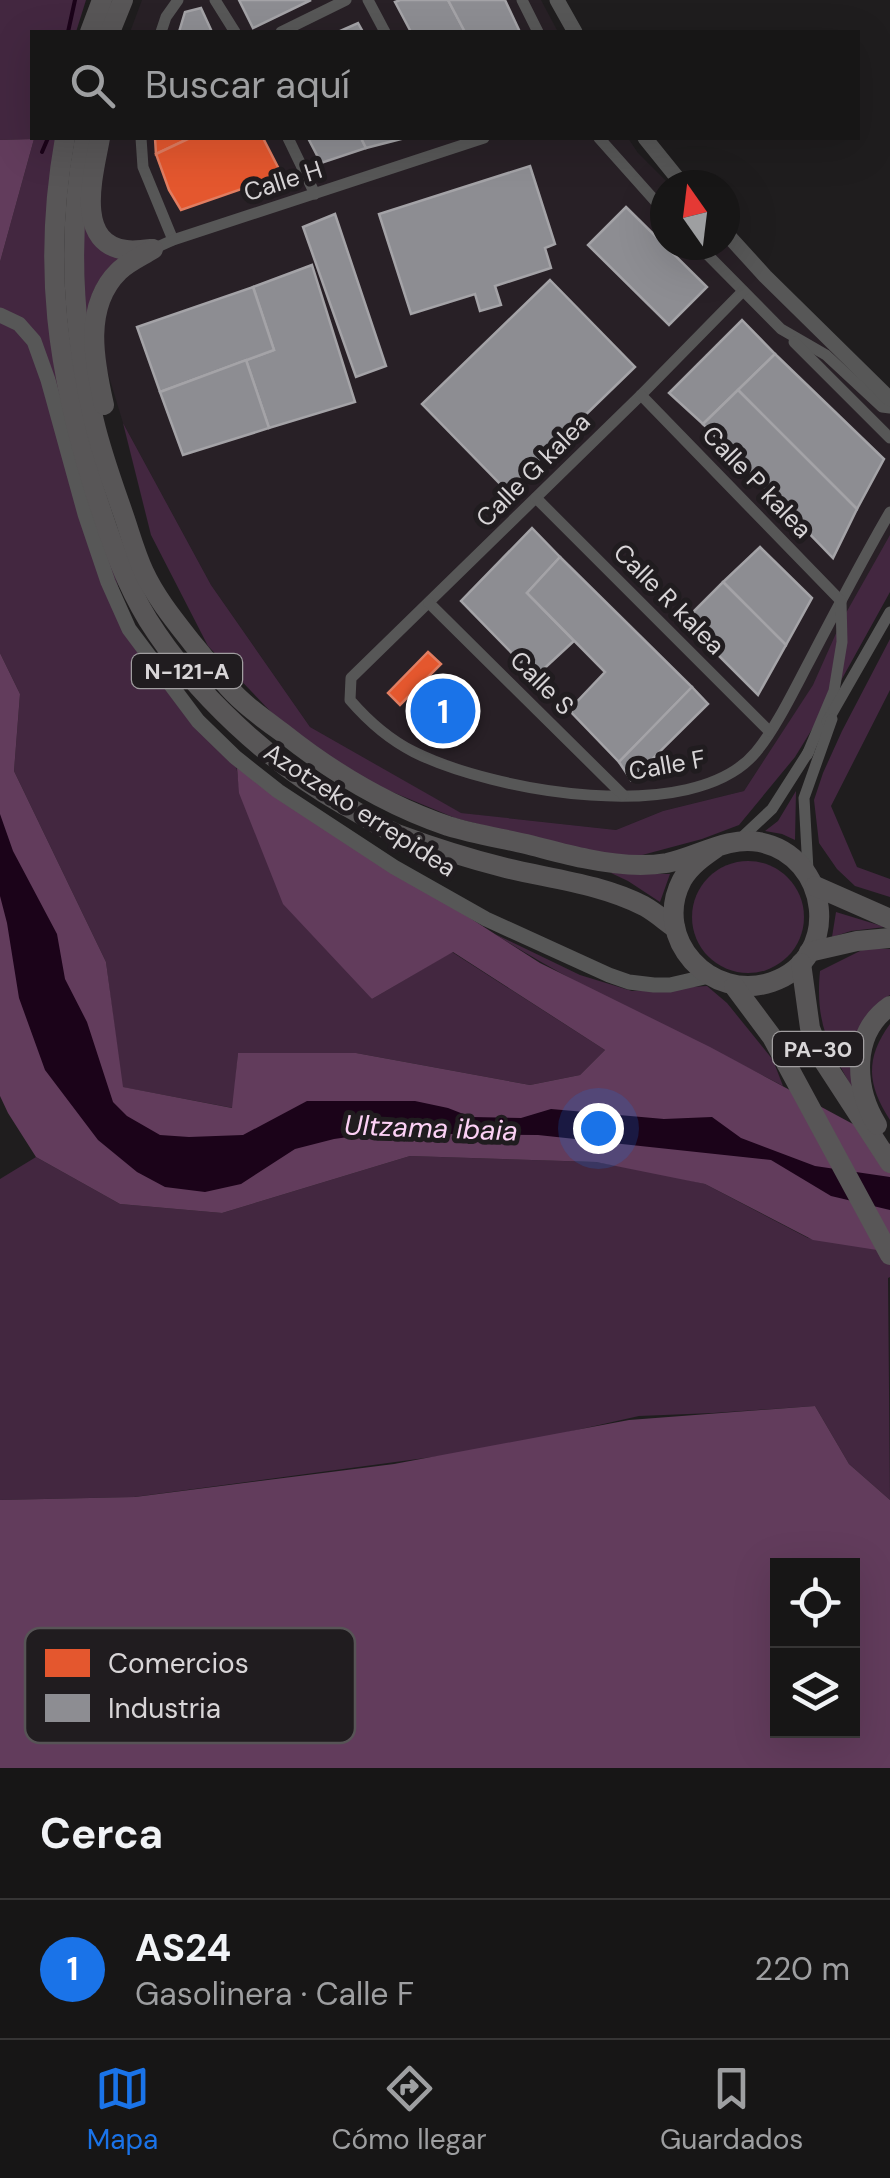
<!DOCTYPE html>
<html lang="es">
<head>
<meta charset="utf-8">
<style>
	:root { --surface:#171616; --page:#201f1f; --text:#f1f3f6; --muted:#9e9fa1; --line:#363535; --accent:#1a73e8 }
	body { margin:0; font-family:"DM Sans",sans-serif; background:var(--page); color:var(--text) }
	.controls { position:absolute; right:30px; bottom:30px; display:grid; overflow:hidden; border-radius:0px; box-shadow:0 10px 40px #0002 }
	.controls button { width:90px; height:90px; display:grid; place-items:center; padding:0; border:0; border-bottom:2px solid var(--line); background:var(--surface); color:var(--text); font:50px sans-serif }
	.compass { position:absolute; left:650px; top:170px; width:90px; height:90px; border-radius:50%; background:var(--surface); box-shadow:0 10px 40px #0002; rotate:346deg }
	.you { position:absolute; left:598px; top:1128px; width:35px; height:35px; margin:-25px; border:8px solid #fff; border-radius:50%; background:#1a73e8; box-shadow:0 0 0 15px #1a73e833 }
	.badge { display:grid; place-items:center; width:65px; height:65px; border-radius:50%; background:var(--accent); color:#fff; font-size:32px; font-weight:700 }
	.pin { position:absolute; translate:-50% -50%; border:5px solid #fff; box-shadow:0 2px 10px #0006 }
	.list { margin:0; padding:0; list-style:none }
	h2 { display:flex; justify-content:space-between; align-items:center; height:130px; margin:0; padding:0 40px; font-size:42px }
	h2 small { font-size:32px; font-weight:400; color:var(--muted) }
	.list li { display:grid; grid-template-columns:65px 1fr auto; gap:30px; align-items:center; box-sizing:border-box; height:140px; padding:0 40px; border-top:2px solid var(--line) }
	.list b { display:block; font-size:38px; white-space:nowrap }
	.list p { margin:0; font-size:32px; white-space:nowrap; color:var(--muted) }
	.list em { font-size:32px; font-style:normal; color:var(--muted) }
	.icon { flex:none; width:55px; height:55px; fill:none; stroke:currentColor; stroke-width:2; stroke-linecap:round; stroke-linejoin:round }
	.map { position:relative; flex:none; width:890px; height:1768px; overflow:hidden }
	.search { position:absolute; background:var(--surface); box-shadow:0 10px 40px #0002; left:30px; right:30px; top:30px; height:110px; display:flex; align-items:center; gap:25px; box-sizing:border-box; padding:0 35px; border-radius:0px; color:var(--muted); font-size:38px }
	.sheet { height:270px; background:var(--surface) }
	nav { display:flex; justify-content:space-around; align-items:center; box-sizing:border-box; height:140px; border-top:2px solid var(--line); background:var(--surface); font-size:28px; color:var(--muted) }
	nav a { display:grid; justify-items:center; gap:5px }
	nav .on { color:var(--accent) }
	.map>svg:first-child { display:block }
</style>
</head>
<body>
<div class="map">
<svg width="890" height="1768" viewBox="0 0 890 1768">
	<rect width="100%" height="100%" fill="#1f1d1e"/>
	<g fill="#282026">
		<path d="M142,0H541L558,32H130Z"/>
		<path d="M109,138H628L638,153L670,185H665V245H725V242L890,411V564L887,573L744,791L663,811L616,830L460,813L310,727L211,585L123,423L104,360L96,271L101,179Z"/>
	</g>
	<g fill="#432740">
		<path d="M0,0H86L76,32H32V138H63L57,167L66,385L129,629L235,757L240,793L372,999L452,952L605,1050L580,1075L530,1085L356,1053H238L233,1108L122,1087L106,962L14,771L20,694L0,653V262L34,139L0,140Z"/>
		<path d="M83,213L125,258C92,281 93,288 85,326Z"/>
		<path d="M123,423L211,585L310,727L461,813L616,830L663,811L744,791L813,685L842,620L890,535V592L833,695L795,757L739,825L702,839L631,858L570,848L455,818L344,772L272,713L208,646L151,535Z"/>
		<path d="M890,639V690L831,806L857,867L890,879V897L855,886L837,869L819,843L814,800L823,773L842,731Z"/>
		<path d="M796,791L795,840L782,834L765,831L778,821Z"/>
		<circle cx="748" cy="917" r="56"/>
		<path d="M611,873L670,874L660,902L628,881Z"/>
		<path d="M836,912L885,927L851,931L832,937Z"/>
		<path d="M495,934L580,975L632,991L707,986L727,1003L773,1060L783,1086C688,1035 586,993 495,934Z"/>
		<path d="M866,948L890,949V995C851,1021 851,1047 854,1091C829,1047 815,1024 820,971Z"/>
		<path d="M890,1024V1120C867,1085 865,1058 890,1024Z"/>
		<path d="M410,1156L596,1162L654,1172L705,1184L808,1238L890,1251V1277L888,1278L890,1500L849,1464L815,1406L713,1413L639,1416L492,1449L134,1497L0,1500V1179L36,1157L120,1204L222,1213Z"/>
	</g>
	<g fill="#623c5c" fill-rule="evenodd">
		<path d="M34,139L0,262V140Z"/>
		<path d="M0,653L20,694L14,771L106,962L123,1087L232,1108L238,1053H356L530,1085L580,1075L605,1050L453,952L372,999L283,904L239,793L237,768L540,963L710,1047L890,1144V1252L813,1240L705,1184L596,1162L410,1156L222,1213L120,1204L36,1157L8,1113L0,1096Z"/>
		<path d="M815,1406L849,1464L890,1500V1768H0V1500L135,1497L394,1464L629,1420ZM778,1566H852V1730H778Z"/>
	</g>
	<path fill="#1b0319" d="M0,814L13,851L57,934L65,979L87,1022L113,1102L127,1116L160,1135L189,1137L243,1135L307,1101H415L448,1108L471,1117L521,1118L551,1109L664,1119L712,1117L741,1138L815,1166L890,1177V1210L831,1196L771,1160L538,1135L376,1133L334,1139L295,1149L241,1184L205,1192L165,1187L137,1172L98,1140L45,1070L19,998L7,923L0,896Z"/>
	<g fill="#e4572e" stroke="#e07d61" stroke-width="2.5">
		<path d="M155,138H190L156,154Z"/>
		<path d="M190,138H263L282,175L181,210L169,190L156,154Z"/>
		<path d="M428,652L441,664L400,705L388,693Z"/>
	</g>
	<g fill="#8d8d92" stroke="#a4a3a7" stroke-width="2.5">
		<path d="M239,0H311L253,28Z"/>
		<path d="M400,0H448L465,32H411L395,2Z"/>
		<path d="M448,0H505L520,32H465Z"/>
		<path d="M201,8L212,32H179L185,12Z"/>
		<path d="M358,23L363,32H338Z"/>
		<path d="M308,138H361L366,148L321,163Z"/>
		<path d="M361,138H405L366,148Z"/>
		<path d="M530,166L555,244L545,248L551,268L495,286L501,305L480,311L475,294L411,314L379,214Z"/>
		<path d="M626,207L707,287L669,325L588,245Z"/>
		<path d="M335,214L386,366L356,377L303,227Z"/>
		<path d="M312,265L355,402L269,428L246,360L274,350L253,287Z"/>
		<path d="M550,280L635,367L507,491L422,404Z"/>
		<path d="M253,287L274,350L160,392L137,327Z"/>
		<path d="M742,320L775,354L703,424L669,393Z"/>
		<path d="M775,354L884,459L857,509L738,390Z"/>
		<path d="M246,360L269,428L183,455L160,392Z"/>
		<path d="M738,390L857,509L833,558L703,424Z"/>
		<path d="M532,528L560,557L527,593L574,641L535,677L461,601Z"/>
		<path d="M760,547L812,598L786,645L723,582Z"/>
		<path d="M560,557L692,687L619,762L569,710L605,672L527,593Z"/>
		<path d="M723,582L786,645L758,695L684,621Z"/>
		<path d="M692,687L708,704L631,780L619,762Z"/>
	</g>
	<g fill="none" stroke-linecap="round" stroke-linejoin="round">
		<g stroke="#1b0319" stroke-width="4">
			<path d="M68,32L75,0"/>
			<path d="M42,152L48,138"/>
		</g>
		<g stroke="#575757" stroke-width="11">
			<path d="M215,0L235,32"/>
			<path d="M368,0L385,32"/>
			<path d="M522,0L538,32"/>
			<path d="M161,32L166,17L178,0"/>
			<path d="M281,32L346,0"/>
			<path d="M141,138L143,167L173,240"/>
			<path d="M288,138L315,194"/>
			<path d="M599,138L665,212"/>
			<path d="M698,245L781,329L826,355L882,407L890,408"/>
			<path d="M153,249L173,240L484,138"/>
			<path d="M743,291L641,395L351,678L350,700C369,722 388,739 414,752C492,791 693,828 756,752C776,728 795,688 810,660C836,610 862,560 890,512"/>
			<path d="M794,342L890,438"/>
			<path d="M641,395L841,601L842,642L834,691L807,755"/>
			<path d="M536,498L769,731"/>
			<path d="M429,603L623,795"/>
			<path d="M827,722L890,612"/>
			<path d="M738,841L772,809L809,751"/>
			<path d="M808,870L804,798L832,719"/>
		</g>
		<g stroke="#575757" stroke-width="15">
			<path d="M557,0L575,32"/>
			<path d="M645,138L683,185"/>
			<path d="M725,232L765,276L890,399"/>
			<path d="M0,315L19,324L34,341L48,380L85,514L108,582L129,629L198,721L235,757L278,791L394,867L486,919L609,975L629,982L654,985H670L709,976"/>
		</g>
		<g stroke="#585657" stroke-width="20">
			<path d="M90,32L102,0"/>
			<path d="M110,32L123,0"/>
			<path d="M65,138C42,266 57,371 96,495C111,540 123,579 148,620C194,693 270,763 344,805C362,814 379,827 397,834C432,847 470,859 506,868C552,879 601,884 644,906C655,912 665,921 675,928"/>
			<path d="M85,138C67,233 72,327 94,421C102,455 114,487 125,519C131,537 136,555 144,572C156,598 175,621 193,644C205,658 216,673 228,687C244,705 264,719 283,733C332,772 389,806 448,826C474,834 500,838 526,844C546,849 567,855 588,859C612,864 642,867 667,863C697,857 728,836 759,842C830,855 843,958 772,982C711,1003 651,939 682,880C690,866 703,857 716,848"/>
			<path d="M100,138C94,172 73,243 126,250C133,251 143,250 151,249"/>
			<path d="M104,405C94,361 83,306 119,271C128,262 142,256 153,249"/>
			<path d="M815,886L890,919"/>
			<path d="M809,952L857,941L890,938"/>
			<path d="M801,963L810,1028L821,1057L890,1163"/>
			<path d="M734,986L772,1037L890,1255"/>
			<path d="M877,1125C854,1088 851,1033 890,1006"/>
		</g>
	</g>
	<g text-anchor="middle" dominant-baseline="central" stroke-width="10" stroke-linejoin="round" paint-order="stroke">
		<g fill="#201c1f" stroke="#a19ea0" stroke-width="2.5">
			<rect x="132" y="654" width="110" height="34" rx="8"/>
			<rect x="773" y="1032" width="90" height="34" rx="8"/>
		</g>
		<g font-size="22" font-weight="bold" fill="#d8d5d7">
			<text x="187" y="671">N-121-A</text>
			<text x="818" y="1049">PA-30</text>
		</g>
		<g font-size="25" fill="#d8d5d7" stroke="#201c1f">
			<text transform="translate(283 181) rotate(-18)">Calle H</text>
			<text transform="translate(533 470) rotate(-45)">Calle G kalea</text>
			<text transform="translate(757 482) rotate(46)">Calle P kalea</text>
			<text transform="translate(669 599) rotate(45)">Calle R kalea</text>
			<text transform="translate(542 683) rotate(45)">Calle S</text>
			<text transform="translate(667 765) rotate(-10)">Calle F</text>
			<text transform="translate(360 810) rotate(33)">Azotzeko errepidea</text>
		</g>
		<g font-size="28" font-style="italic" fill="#fcd1f5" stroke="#201c1f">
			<text transform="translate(431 1128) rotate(2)">Ultzama ibaia</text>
		</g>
	</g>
	<rect x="25" y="1628" width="330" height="115" rx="15" fill="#201c1f" stroke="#575456" stroke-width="2.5"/>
	<rect x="45" y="1649" width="45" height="28" fill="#e4572e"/>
	<rect x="45" y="1694" width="45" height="28" fill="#8d8d92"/>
	<g font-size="28" fill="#d8d5d7">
		<text x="108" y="1673">Comercios</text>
		<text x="108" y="1718">Industria</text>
	</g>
</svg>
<div class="controls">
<button><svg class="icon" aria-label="locate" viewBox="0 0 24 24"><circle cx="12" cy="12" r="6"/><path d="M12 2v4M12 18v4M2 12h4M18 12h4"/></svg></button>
<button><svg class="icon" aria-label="layers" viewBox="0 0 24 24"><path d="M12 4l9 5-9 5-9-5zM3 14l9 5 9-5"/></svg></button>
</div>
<svg class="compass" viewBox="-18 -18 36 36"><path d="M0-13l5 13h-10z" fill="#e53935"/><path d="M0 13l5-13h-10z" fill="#9e9fa1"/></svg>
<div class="you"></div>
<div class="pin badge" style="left:443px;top:711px">1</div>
<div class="search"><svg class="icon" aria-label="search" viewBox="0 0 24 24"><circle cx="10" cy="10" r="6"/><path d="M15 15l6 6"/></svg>Buscar aquí</div>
</div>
<section class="sheet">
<h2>Cerca<small></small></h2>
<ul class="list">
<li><span class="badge">1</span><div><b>AS24</b><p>Gasolinera · Calle F</p></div><em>220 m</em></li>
</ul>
</section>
<nav>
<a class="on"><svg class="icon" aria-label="map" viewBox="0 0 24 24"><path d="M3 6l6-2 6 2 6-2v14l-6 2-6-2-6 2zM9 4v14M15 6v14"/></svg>Mapa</a>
<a><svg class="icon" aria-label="directions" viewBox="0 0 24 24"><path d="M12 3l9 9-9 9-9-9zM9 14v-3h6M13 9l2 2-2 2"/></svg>Cómo llegar</a>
<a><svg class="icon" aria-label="saved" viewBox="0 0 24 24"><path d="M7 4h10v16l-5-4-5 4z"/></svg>Guardados</a>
</nav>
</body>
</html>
